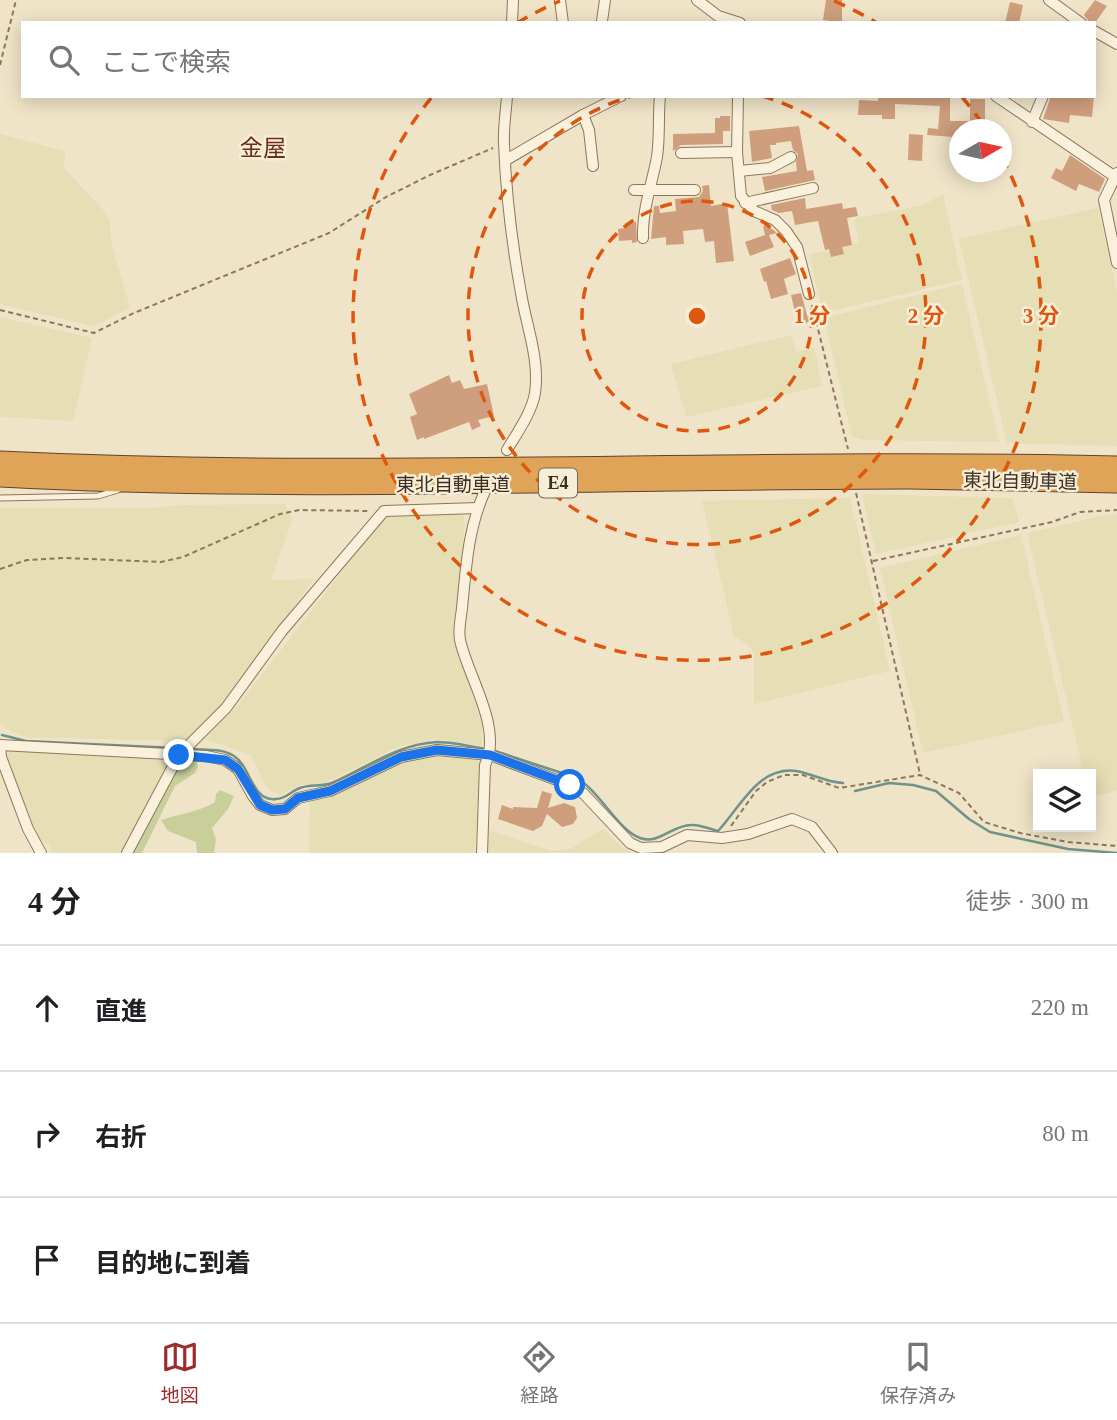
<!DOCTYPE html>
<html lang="ja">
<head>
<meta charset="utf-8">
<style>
	:root { --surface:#fff; --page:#f6f6f6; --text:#202124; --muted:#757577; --line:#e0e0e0; --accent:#9e2a2b }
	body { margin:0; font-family:"Times New Roman","Noto Sans JP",serif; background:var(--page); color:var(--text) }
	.controls { position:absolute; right:21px; bottom:21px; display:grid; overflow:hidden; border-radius:0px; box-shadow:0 4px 18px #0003 }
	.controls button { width:63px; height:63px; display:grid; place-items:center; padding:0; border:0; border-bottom:2px solid var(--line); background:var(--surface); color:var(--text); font:35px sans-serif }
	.compass { position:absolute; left:949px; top:119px; width:63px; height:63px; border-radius:50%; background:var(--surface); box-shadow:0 4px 18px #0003; rotate:81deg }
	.stop { position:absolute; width:21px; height:21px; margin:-16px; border:5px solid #1a73e8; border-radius:50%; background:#fff }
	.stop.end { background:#1a73e8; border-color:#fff; box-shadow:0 2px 7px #0008 }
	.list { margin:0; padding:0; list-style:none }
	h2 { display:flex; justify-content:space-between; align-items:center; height:91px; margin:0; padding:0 28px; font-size:30px }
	h2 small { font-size:23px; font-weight:400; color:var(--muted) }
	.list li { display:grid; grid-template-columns:46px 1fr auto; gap:21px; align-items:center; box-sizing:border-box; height:126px; padding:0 28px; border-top:2px solid var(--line) }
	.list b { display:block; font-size:26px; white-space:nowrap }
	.list em { font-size:23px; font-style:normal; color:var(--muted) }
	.icon { flex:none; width:38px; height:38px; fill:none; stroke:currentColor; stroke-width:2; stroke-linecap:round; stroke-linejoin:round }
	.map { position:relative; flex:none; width:1117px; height:853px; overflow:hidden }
	.search { position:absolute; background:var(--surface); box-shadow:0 4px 18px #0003; left:21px; right:21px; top:21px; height:77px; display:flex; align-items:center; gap:18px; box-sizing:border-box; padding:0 24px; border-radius:0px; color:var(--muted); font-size:26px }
	.sheet { height:469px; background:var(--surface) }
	nav { display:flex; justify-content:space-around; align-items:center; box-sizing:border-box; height:98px; border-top:2px solid var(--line); background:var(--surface); font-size:19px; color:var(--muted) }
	nav a { display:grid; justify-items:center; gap:4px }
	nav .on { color:var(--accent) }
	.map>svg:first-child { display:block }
</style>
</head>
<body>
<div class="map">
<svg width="1117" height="853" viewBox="0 0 1117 853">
	<rect width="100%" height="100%" fill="#f0e4c8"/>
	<g fill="#e6deb5">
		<path d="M0,134L65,151L64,168L105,212L110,222L111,241L130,308L93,326L0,304Z"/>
		<path d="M943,194L962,280L823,313L809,255L859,243L854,219L923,205Z"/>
		<path d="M1098,208L1117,292V446L1007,443L959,239Z"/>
		<path d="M962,284L999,442L864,440L852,437L824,318Z"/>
		<path d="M0,317L92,338L73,421L0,417Z"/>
		<path d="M791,335L796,352L814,348L822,386L686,417L671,364Z"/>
		<path d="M862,494L1013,498L1019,522L876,554Z"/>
		<path d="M850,498L890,671L754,704V653L748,645L734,636L702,501Z"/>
		<path d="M285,504L292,520L271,580L314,579L224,703L184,741L26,737L6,729L0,723V508H148L185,505Z"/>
		<path d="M463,513L465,525L453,633L482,725V746L434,739L397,747L336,778L322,783L301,785L280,795L266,787L251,755L205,739L239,704L374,530L386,517Z"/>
		<path d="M1117,514V791L1091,797V774H1084L1027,533L1096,517Z"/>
		<path d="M1021,535L1064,721L923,753L880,568Z"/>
		<path d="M11,751L162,760L167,764L130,835L123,853H52L50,846L39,838L24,808L6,755Z"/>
		<path d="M441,754L481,761L475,853H309L310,801L331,797L386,768L412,760Z"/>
		<path d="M603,829L622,847L632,853H486L488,830L551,851L570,849Z"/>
	</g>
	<g fill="#c9cf9b">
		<path d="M181,759H196L198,767L195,773L175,786L142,853H131L137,838L146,831L147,821Z"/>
		<path d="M220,790L234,796L228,809L212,828L216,839L214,853H197L196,842L168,831L161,820C180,814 198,812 215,802L216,794Z"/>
	</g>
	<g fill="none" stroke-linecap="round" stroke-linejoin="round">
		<g stroke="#6f938a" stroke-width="2.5">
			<path d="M2,735L26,741L175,748"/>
			<path d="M192,749C205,750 222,748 234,756C251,767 252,802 276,799C286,799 291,791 300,788C310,784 321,787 332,783C366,768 398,744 437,742C452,742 470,746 485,749"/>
			<path d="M492,750L577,778C600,792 618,830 640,838C659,845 672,825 691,825C699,824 710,829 718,831C740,808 758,766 796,771C813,774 826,782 843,783"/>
			<path d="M855,791L889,783L913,785L936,791L969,819L990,832L1068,849L1117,853"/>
		</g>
	</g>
	<g fill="#cf9f7d">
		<path d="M826,0H842V23L823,20Z"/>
		<path d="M1095,0L1107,6L1095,23H1090L1084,15Z"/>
		<path d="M1010,2L1023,5L1019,23H1005Z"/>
		<path d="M878,96H950V121H970V99H985V130H960V135L953,137L927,135L928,128L938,129L940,106L895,104V119H882V115H858L859,100L878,101Z"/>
		<path d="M1051,96H1094L1092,117L1070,115L1069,123L1043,119Z"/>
		<path d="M720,116H730V131H723V144L681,145L673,151V134L715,133V118H720Z"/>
		<path d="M799,126L807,171L813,170L815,180L765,191L762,177L797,171L796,163L798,154L793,150L791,141L776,143V145H770L772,158L752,162L749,131Z"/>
		<path d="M909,134L923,135L922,161L908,160Z"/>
		<path d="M1070,155L1105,179L1099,192L1079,184L1076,191L1051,178L1056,168L1062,171Z"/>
		<path d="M709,185L711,206L727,203L734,261L716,263L714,241L705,242L703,229L683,231L684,244L666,245V237L651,239L654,206H659L660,213L676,211L675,199L699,197L703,191L702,186Z"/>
		<path d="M805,198L806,209L842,203L843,209L856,207L858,216L847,218L852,245L842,247L844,254L831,257L829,249L825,250L818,221L795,225L792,211L779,213L772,210L771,205Z"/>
		<path d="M636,222L637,242L632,243V240L619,241L618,229L626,228L625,223Z"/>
		<path d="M767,225L777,233L769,235L774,247L750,256L745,242L765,235L763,226Z"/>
		<path d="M790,258L796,274L784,279L788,294L771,299L766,281L764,282L760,269Z"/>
		<path d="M801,293L809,322L798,325L791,295Z"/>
		<path d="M449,375L452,383L460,380L464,389L487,384L494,416L478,420L481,426L472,430L469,422L424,439V437L417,440L410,417L417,414L409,394Z"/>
		<path d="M542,791L552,794L548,808L564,803L575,807L577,818L573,824L562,827L547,814L542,826L533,831L498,819L502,805L513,809V807L537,808Z"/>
	</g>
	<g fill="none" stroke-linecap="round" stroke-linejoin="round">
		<defs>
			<path id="service" d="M0,498L98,496L118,490"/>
			<g id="minor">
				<path d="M560,0L563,23"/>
				<path d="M697,0L718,16L740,23"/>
				<path d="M1049,0L1081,23"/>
				<path d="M602,21L605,0"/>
				<path d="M512,23L513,0"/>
				<path d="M1094,31L1117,44"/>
				<path d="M507,96C506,112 503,129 504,144C506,193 512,244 521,293C526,325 540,359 535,393C532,412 517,433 507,450"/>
				<path d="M738,96L737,152L741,196L754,211L775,220L786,231L797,247L809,294"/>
				<path d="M996,96L1117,178"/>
				<path d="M583,115L589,130L593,166"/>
				<path d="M1032,122L1043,96"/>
				<path d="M681,153L737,152"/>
				<path d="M506,160L583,115L621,96"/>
				<path d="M739,171L770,168L791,157"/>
				<path d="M1115,177L1104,200L1117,263"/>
				<path d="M634,190H695"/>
				<path d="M745,203L813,188"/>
				<path d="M643,238C642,210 652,184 657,157C660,137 658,116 660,96"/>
				<path d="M0,745L206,756L225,760L238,769L253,796L260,805L272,810L285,809L298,798L330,791L401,757L437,750L490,755L570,785L583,793L630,843L641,848L662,847L687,835L722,838L748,834L792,819L812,827L832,853"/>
				<path d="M0,745L1,757L28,829L41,853"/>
				<path d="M127,853L179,755L226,708L282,631L384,511L478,508"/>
				<path d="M482,853L485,765C503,728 468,677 460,640C458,630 461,618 462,608C466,568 468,528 485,491"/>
			</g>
			<path id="tertiary" d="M1115,177L1117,174"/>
			<g id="motorway">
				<path d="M0,461C372,479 745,457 1117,466"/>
				<path d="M0,477C303,493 606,479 909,479C979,480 1048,482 1117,483"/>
			</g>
		</defs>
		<use href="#service" stroke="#8d765c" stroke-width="7"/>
		<use href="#minor" stroke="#8d765c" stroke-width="12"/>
		<use href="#tertiary" stroke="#8d765c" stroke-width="14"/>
		<use href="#motorway" stroke="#5b4430" stroke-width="21"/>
		<g stroke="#8d765c" stroke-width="2" stroke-dasharray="5 3.5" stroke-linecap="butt">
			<path d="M0,65L16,0"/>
			<path d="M812,305L848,449"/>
			<path d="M0,310L94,333L134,313L329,233L386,197L430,175L493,148"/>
			<path d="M856,493L920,774"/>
			<path d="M873,561L1052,522L1080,512L1117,510"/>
			<path d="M0,569L27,560L65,558L161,562L183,557L280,514L299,510L369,511"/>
			<path d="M731,826L756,791L767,782L784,775H803L839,788L920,775L959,793L984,822L1020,833L1068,842L1117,846"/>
		</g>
		<use href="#service" stroke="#faf1dc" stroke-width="5"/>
		<use href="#minor" stroke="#faf1dc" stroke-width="10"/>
		<use href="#tertiary" stroke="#faf1dc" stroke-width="12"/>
		<use href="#motorway" stroke="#e0a458" stroke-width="19"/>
	</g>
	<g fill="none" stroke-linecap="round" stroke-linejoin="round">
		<path stroke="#1a73e8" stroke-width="9" d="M179,755L225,760L238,769L260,805L272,810L285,809L298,798L330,791L401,757L437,750L490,755L570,785"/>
	</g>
	<g fill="none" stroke="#df570d" stroke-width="3.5" stroke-dasharray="12 9">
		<circle cx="697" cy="316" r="115"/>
		<path d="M762 96A229 229 0 1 1 632 96"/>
		<path d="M517 23A344 344 0 0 1 560 1M834 1A344 344 0 0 1 877 23M962 97A344 344 0 0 1 986 129M1002 157A344 344 0 1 1 432 97"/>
	</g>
	<g text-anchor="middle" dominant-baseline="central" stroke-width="5" stroke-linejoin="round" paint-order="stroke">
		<rect fill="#f7eed8" stroke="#756857" stroke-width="2" x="539" y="468.5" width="38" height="29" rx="5"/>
		<g font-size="18" font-weight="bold" fill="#3d2e20">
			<text x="558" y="483">E4</text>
		</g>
		<g font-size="19" fill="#3d2e20" stroke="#f7eed8">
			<text transform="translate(1020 481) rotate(1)">東北自動車道</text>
			<text x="453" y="484">東北自動車道</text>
		</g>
		<g font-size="23" fill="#6b2e1e" stroke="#f7eed8">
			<text x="263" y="148">金屋</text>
		</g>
	</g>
	<circle cx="697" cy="316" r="10" fill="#df570d" stroke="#f7eed8" stroke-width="3.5"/>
	<g font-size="21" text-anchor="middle" font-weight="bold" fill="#df570d" stroke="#f7eed8" stroke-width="5" stroke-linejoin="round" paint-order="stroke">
		<text x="812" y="323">1 分</text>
		<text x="926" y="323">2 分</text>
		<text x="1041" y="323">3 分</text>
	</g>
</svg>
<div class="controls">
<button><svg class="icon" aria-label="layers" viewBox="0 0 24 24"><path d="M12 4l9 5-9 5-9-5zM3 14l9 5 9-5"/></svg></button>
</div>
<svg class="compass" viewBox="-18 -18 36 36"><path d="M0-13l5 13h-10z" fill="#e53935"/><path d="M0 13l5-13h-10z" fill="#757577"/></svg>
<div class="stop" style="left:570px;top:785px"></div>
<div class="stop end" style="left:179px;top:755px"></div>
<div class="search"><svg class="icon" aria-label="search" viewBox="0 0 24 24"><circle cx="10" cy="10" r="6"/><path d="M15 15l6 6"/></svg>ここで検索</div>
</div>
<section class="sheet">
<h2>4 分<small>徒歩 · 300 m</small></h2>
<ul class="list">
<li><svg class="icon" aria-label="ahead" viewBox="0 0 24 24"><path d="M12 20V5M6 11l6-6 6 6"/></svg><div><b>直進</b></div><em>220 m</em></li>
<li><svg class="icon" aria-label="right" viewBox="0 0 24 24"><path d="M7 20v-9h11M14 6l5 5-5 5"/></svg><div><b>右折</b></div><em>80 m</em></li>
<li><svg class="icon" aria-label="arrive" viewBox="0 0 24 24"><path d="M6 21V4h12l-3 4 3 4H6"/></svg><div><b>目的地に到着</b></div></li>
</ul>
</section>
<nav>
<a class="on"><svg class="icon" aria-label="map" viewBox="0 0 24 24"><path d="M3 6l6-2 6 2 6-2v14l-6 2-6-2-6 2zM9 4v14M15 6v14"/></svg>地図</a>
<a><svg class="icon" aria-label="directions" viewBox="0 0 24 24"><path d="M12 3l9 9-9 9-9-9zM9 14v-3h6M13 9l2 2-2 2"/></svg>経路</a>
<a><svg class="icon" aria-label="saved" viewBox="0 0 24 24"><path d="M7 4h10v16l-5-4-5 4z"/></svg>保存済み</a>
</nav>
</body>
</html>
